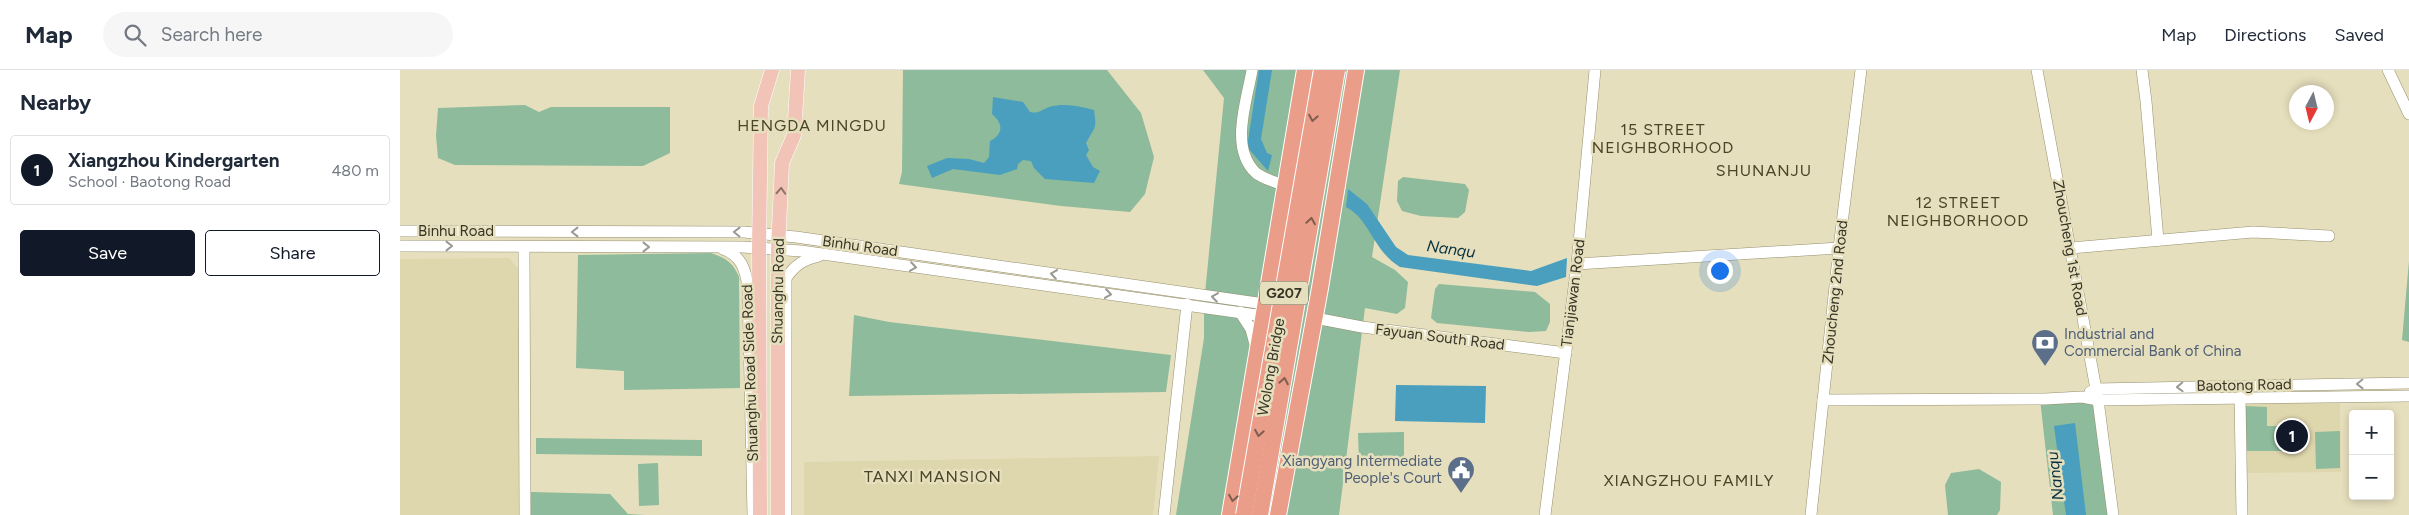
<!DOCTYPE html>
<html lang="en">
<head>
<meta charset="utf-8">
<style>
	:root { --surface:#fff; --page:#f6f6f7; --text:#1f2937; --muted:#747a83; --line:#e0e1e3; --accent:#111827 }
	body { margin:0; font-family:Figtree,sans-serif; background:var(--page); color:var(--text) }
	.controls { position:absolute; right:15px; bottom:15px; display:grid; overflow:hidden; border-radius:5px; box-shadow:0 2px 8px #0003 }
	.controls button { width:45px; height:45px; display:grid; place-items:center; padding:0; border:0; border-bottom:1px solid var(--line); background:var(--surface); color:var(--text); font:25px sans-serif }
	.compass { position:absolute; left:1889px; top:15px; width:45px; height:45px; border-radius:50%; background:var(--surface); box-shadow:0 2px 8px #0003; rotate:187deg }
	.you { position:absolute; left:1319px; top:200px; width:18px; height:18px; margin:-12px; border:4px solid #fff; border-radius:50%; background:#1a73e8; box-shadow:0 0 0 8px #1a73e833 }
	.badge { display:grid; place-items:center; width:32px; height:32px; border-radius:50%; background:var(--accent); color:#fff; font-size:16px; font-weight:700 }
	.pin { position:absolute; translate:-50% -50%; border:2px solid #fff; box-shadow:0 1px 5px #0006 }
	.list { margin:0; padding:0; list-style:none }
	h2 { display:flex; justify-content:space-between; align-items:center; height:65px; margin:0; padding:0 20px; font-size:21px }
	h2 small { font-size:16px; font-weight:400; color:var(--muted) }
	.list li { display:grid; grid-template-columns:32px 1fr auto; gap:15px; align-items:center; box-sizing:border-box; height:70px; margin:0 10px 10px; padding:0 10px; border:1px solid var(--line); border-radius:5px }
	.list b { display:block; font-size:19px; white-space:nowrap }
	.list p { margin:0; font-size:16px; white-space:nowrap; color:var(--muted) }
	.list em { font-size:16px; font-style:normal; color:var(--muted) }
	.actions { display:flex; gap:10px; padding:15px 20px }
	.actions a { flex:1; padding:11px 0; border:1px solid var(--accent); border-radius:5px; text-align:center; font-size:18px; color:var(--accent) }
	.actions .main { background:var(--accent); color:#fff }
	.icon { flex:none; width:28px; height:28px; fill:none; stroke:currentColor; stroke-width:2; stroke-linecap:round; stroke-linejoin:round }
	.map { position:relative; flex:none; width:2009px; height:445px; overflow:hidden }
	header { display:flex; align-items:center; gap:30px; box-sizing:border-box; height:70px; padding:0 25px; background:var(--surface); border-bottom:1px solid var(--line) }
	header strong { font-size:24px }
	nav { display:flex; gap:28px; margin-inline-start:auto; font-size:18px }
	.search { width:350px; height:45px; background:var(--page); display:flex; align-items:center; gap:12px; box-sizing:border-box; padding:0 18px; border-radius:28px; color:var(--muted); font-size:19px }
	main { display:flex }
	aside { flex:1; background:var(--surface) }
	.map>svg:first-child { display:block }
</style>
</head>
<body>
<header>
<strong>Map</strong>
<div class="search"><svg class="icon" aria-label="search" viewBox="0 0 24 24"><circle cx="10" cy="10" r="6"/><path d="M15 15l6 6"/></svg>Search here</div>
<nav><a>Map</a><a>Directions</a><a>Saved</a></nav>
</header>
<main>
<aside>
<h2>Nearby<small></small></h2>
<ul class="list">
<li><span class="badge">1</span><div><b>Xiangzhou Kindergarten</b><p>School · Baotong Road</p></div><em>480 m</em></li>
</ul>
<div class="actions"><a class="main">Save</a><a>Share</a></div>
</aside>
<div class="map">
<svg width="2009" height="445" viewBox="0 0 2009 445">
	<rect width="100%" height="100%" fill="#e6dfbd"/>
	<g fill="#ded6ac">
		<path d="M109,188L120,201L121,445H0V189Z"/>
		<path d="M1940,329L1941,402L1843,403L1842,331Z"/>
		<path d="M759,386L753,445H404V392Z"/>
	</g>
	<g fill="#8dbb9b">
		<path d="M503,0H707L741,43L754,87L745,124L730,142L661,136L499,114L502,102Z"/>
		<path d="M803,0H1000L972,187L995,200L1008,212L1005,238L997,244L965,238L939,445H776L804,268V234L824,28Z"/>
		<path d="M125,35L139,42L151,37H270V83L243,96L55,95L38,88L36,66L38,38Z"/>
		<path d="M1003,107L1065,114L1069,120L1065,142L1058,148L1021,146L1002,141L997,131L998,111Z"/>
		<path d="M311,183C325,188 333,192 339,207L340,318L224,320V301L176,298L178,185Z"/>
		<path d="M2009,191V272L2002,270Z"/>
		<path d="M1039,214L1135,222L1150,234V252L1146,261L1129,262L1037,253L1031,248L1035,219Z"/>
		<path d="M454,245L489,252L771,285L766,322L449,326Z"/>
		<path d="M1640,329L1698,330L1713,445H1653Z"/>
		<path d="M1844,336L1867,337V356H1883V381H1845Z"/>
		<path d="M1940,361V398L1916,399L1915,362Z"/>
		<path d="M1004,362V391L959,392L958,363Z"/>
		<path d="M136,368L302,370V386L136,384Z"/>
		<path d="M258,393L259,435L239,436L238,394Z"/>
		<path d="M1579,399L1601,412L1600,440L1597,445H1548L1545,415L1551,403Z"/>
		<path d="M131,422L210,424L228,444L245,445H131Z"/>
	</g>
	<g fill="#499fbd">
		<path d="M859,0H872L861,69L867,83L872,85L868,101L847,77Z"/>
		<path d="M593,27L623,32L630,42C639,44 641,40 649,37C665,33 678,36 694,40C697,60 695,56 686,73L689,80L686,85L693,97L700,101L694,113L645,109L634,98L631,91L623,90L618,94L617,99L600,105L553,99L532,108L527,96L547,88L569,89L584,93L589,87L590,71C604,64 603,53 592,44Z"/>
		<path d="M948,119L967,134L996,177L1008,185L1131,201L1167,188L1166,207L1137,216L1000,197C973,181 970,149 946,137Z"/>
		<path d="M996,315L1086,316L1085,353L995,351Z"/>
		<path d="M1675,353L1686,445H1666L1654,356Z"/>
	</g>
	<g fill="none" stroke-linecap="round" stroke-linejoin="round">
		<defs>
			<g id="minor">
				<path d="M852,0C847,31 829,78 856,103C863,109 877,112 885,116"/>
				<path d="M1637,0L1698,330L1713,445"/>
				<path d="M1742,0L1746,31L1758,170"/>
				<path d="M1988,0L2009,44"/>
				<path d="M0,161L344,162L396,167L872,235"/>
				<path d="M0,176L342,177L401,181L871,247"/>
				<path d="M124,177L125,445"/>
				<path d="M1671,178L1853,162L1929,166"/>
				<path d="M323,179C341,185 346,200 348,218L353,445"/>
				<path d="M1177,194L1439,178"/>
				<path d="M840,242L851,259L856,278"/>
				<path d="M915,248L962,257L1166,283"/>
				<path d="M1690,322L1696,319L2009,313"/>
				<path d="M1840,327L1842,445"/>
				<path d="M1423,330L1645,329L1682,327L1698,330L2009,326"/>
				<path d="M386,445V208C396,194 403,190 419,186"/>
				<path d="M764,445L787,234"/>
				<path d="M1145,445L1177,194L1195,0"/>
				<path d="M1411,445L1439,178L1461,0"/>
			</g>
			<g id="major">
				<path d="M360,445L359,178L361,36L372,0"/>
				<path d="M378,445V179L382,93L394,65L398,0"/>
			</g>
			<g id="highway">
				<path d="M830,445L905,0"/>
				<path d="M878,445L920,218L956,0"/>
			</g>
		</defs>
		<use href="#minor" stroke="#96906f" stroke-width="12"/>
		<use href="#major" stroke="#fff" stroke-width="15"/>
		<use href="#highway" stroke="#fff" stroke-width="18"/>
		<use href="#minor" stroke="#fff" stroke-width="11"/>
		<use href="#major" stroke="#f2c4b8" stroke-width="14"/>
		<use href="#highway" stroke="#ea9d89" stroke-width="16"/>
		<defs>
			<g id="highway-bridge">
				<path d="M844,445L922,0"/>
				<path d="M860,445L937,0"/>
			</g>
		</defs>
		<use href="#highway-bridge" stroke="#fff" stroke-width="18" stroke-linecap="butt"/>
		<use href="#highway-bridge" stroke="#ea9d89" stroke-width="16"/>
	</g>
	<defs><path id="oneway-chevron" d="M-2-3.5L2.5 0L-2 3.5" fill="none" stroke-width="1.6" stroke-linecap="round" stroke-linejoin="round" transform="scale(1.25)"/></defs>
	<g stroke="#7e5e4e">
		<use href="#oneway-chevron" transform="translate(913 48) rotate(100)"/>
		<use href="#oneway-chevron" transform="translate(911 151) rotate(-81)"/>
		<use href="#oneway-chevron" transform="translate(884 311) rotate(-80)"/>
		<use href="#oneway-chevron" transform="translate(859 363) rotate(100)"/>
		<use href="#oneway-chevron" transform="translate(833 428) rotate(99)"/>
	</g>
	<use stroke="#8b7568" href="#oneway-chevron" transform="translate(381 121) rotate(-87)"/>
	<g stroke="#9a9a92">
		<use href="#oneway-chevron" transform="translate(175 162) rotate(-180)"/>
		<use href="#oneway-chevron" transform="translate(337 162) rotate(-179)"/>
		<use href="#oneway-chevron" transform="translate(49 176)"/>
		<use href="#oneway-chevron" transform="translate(246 177)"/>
		<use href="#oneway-chevron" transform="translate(513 197) rotate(8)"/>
		<use href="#oneway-chevron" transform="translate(654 204) rotate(-172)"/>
		<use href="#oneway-chevron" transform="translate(708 224) rotate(8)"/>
		<use href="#oneway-chevron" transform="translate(815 227) rotate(-172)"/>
		<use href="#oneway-chevron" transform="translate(1960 314) rotate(179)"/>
		<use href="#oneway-chevron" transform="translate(1780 317) rotate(178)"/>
	</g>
	<defs>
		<symbol id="bank-pin" viewBox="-11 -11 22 30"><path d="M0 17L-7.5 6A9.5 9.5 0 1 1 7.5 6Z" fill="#5c6f8a" stroke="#e6dfbd"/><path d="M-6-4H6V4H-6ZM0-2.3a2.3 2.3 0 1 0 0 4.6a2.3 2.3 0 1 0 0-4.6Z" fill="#fff"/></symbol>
		<symbol id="civic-pin" viewBox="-11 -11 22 30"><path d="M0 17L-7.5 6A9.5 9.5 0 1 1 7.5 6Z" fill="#5c6f8a" stroke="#e6dfbd"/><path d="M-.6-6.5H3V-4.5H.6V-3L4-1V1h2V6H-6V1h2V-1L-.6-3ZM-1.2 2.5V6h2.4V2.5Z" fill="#fff"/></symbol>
	</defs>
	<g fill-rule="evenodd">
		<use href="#bank-pin" x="1629" y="257" width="32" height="43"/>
		<use href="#civic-pin" x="1045" y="384" width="32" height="43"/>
	</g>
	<g text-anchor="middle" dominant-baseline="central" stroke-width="5" stroke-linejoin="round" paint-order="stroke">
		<rect fill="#e6dfbd" stroke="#6b6753" stroke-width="1" x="860" y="211.5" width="48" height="23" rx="4"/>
		<g font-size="14" font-weight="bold" fill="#363426">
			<text x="884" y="223">G207</text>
		</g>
		<g font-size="15" fill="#363426" stroke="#e6dfbd">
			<text x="56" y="161">Binhu Road</text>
			<text transform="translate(460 176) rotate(8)">Binhu Road</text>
			<text transform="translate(1670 178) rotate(80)">Zhoucheng 1st Road</text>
			<text transform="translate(378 221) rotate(-89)">Shuanghu Road</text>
			<text transform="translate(1435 222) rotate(-84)">Zhoucheng 2nd Road</text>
			<text transform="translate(1173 223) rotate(-83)">Tianjiawan Road</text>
			<text transform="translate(1040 267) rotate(7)">Fayuan South Road</text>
			<text transform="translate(871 297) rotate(-80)">Wolong Bridge</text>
			<text transform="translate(350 303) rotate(-92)">Shuanghu Road Side Road</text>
			<text transform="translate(1844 315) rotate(-1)">Baotong Road</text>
		</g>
		<g font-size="15" fill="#4e5e75" stroke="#e6dfbd" text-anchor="start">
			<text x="1664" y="264">Industrial and<tspan x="1664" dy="17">Commercial Bank of China</tspan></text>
			<text x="1042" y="391" text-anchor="end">Xiangyang Intermediate<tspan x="1042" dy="17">People's Court</tspan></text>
		</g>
		<g font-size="16" letter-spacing="1" fill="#4b4527" stroke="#e6dfbd">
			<text x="412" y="55">HENGDA MINGDU</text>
			<text x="1263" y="59">15 STREET<tspan x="1263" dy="18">NEIGHBORHOOD</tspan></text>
			<text x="1364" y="100">SHUNANJU</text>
			<text x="1558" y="132">12 STREET<tspan x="1558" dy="18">NEIGHBORHOOD</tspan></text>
			<text x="533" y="406">TANXI MANSION</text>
			<text x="1289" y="410">XIANGZHOU FAMILY</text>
		</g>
		<g font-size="16" font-style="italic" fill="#08323f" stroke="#e6dfbd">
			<text transform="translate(1051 179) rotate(8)">Nanqu</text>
			<text transform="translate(1655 406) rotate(-97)">Nanqu</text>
		</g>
	</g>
</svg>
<div class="controls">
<button>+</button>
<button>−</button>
</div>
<svg class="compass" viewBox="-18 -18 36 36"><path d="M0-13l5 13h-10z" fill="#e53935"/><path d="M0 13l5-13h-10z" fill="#747a83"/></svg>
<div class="you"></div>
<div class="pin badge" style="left:1892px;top:366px">1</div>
</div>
</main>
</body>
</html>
